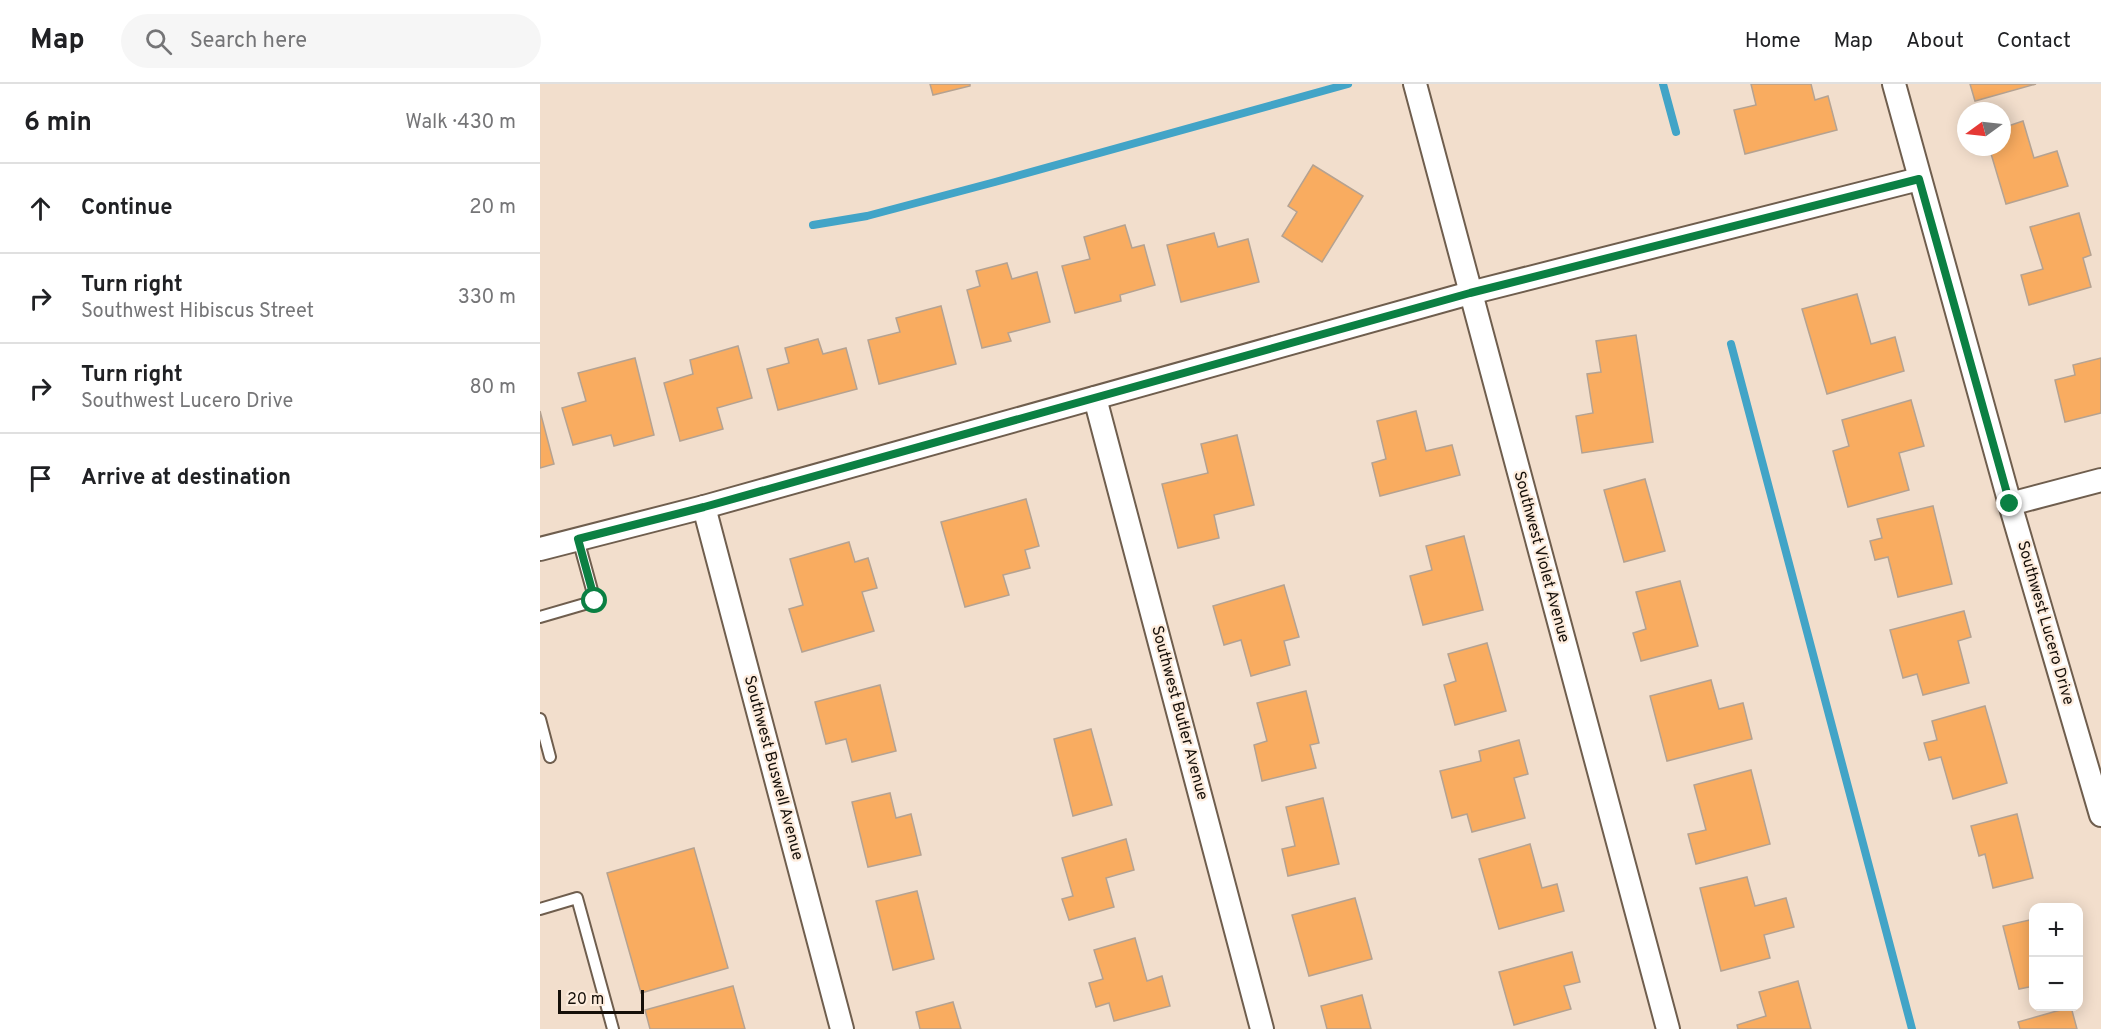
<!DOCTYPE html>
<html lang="en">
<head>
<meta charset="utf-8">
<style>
	:root { --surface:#fff; --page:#f6f6f6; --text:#202124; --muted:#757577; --line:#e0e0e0 }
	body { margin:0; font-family:Overpass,sans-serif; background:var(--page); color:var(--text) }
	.controls { position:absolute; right:18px; bottom:18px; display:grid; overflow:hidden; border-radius:12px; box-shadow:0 3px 15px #0003 }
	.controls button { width:54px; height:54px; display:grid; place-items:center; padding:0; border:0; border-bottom:2px solid var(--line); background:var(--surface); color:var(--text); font:30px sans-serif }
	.compass { position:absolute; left:1417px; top:18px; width:54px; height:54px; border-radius:50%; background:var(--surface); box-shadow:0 3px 15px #0003; rotate:255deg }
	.scale { position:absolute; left:18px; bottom:15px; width:86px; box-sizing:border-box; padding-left:6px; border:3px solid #150f09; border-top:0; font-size:16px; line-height:21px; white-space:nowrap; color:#150f09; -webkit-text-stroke:4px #fdecdd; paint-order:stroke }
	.stop { position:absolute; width:18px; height:18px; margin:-14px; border:4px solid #0b8043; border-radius:50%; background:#fff }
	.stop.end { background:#0b8043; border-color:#fff; box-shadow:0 2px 6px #0008 }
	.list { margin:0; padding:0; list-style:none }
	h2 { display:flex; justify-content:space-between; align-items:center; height:78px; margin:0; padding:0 24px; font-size:26px }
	h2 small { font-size:20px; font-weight:400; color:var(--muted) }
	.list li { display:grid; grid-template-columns:39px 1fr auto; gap:18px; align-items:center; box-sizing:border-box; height:90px; padding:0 24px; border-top:2px solid var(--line) }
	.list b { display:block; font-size:22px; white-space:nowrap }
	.list p { margin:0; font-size:20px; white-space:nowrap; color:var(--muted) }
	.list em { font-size:20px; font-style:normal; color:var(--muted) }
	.icon { flex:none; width:33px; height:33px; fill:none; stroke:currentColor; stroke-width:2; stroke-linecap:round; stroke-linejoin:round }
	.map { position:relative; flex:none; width:1561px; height:945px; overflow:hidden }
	header { display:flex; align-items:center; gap:36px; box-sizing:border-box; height:84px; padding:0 30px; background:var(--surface); border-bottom:2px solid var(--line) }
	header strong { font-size:28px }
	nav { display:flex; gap:33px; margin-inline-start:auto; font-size:21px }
	.search { width:420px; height:54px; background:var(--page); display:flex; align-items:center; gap:15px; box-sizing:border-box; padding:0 21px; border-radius:33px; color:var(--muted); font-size:22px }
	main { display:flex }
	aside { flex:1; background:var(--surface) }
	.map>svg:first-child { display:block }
</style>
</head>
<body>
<header>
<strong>Map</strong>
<div class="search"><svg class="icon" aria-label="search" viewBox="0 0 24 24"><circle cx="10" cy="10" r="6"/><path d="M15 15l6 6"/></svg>Search here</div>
<nav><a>Home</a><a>Map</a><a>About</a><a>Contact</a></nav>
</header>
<main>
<aside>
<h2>6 min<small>Walk · 430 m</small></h2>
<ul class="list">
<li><svg class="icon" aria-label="ahead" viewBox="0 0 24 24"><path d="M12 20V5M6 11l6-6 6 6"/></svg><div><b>Continue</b></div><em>20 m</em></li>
<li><svg class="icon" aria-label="right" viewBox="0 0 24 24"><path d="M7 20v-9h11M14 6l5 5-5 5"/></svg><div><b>Turn right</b><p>Southwest Hibiscus Street</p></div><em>330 m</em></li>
<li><svg class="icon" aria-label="right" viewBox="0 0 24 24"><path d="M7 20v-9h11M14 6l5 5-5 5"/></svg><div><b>Turn right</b><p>Southwest Lucero Drive</p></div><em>80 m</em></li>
<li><svg class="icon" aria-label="arrive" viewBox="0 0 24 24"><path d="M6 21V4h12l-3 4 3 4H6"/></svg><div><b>Arrive at destination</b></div></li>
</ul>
</aside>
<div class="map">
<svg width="1561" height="945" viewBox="0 0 1561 945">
	<rect width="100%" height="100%" fill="#f2decc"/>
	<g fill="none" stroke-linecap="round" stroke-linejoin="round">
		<g stroke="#42a4c7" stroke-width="8">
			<path d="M1123,0L1136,48"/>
			<path d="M273,141L327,132L455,98L808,0"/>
			<path d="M1191,260L1372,945"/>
		</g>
	</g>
	<g fill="#f9ac60" stroke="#b5a291" stroke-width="1.5">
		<path d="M390,0H430V2L393,11Z"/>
		<path d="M1211,0H1271L1275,16L1288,12L1297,46L1205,70L1194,26L1216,21Z"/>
		<path d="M1430,0H1496L1435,17Z"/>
		<path d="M1483,37L1494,74L1517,67L1528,102L1466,120L1449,63H1462V44Z"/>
		<path d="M773,81L823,112L782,178L742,152L757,128L748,122Z"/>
		<path d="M1539,129L1551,171L1543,174L1551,203L1489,221L1481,191L1503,185L1490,143Z"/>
		<path d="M585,141L592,164L604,161L615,201L580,211L581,217L535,229L522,182L550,175L544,153Z"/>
		<path d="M674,149L678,163L708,155L719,198L641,218L627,161Z"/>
		<path d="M467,179L472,195L497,188L510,238L468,249L471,257L442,264L427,206L440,202L436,187Z"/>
		<path d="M1317,210L1331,260L1355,253L1364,287L1287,310L1262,225Z"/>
		<path d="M401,222L416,280L339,300L328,256L360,248L356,234Z"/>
		<path d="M1096,251L1113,358L1042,369L1036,332L1053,329L1047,290L1061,288L1056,257Z"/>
		<path d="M278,255L283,270L306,264L317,305L238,326L227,285L249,279L245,264Z"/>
		<path d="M198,262L212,314L177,324L183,345L140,357L124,299L153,290L150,276Z"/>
		<path d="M95,274L114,351L74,362L71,351L33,361L22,324L46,317L38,289Z"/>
		<path d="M1561,274V329L1525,338L1515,296L1535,291L1533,281Z"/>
		<path d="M1371,316L1384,362L1359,369L1369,406L1308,423L1293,367L1309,362L1302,336Z"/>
		<path d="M0,327L14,380L0,384Z"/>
		<path d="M876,327L886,367L912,361L920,391L840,412L832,379L846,375L837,337Z"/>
		<path d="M697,351L714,421L674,431L679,454L638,464L622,400L668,389L661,360Z"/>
		<path d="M1105,395L1125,467L1084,478L1064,406Z"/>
		<path d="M486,415L499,462L485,466L490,484L463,491L469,511L425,523L401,438Z"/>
		<path d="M1393,422L1412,500L1358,513L1348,473L1335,476L1330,457L1342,454L1337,435Z"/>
		<path d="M924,452L943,526L883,541L870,492L892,486L886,462Z"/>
		<path d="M309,458L315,478L328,474L337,504L322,508L334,547L262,568L249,525L263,521L250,475Z"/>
		<path d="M1140,497L1158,562L1101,577L1093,549L1106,545L1096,508Z"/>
		<path d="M744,501L759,553L744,557L750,581L711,592L701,556L684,561L673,522Z"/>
		<path d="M1424,527L1431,553L1418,557L1429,599L1383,611L1377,590L1363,594L1350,546Z"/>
		<path d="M947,559L966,627L915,641L904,601L916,597L908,570Z"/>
		<path d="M1171,596L1179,625L1203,619L1212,655L1127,677L1110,612Z"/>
		<path d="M340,601L356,667L312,678L306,655L286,660L275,618Z"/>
		<path d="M766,607L779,659L770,661L776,684L722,697L714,661L727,657L717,619Z"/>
		<path d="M1445,622L1467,699L1413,715L1401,673L1389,676L1384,659L1397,656L1392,637Z"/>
		<path d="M551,645L572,721L533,732L514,655Z"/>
		<path d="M979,656L988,690L974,694L985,734L932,748L927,730L912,734L900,687L941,677L939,667Z"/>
		<path d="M1211,686L1230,760L1156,780L1148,750L1166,746L1154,701Z"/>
		<path d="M350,709L356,734L371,730L381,771L328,783L312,718Z"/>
		<path d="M783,714L799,780L748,792L742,765L755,762L746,723Z"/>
		<path d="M1477,730L1493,794L1453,804L1445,770L1439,772L1431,742Z"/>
		<path d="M586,755L594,786L566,794L574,823L529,836L522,815L533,812L522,774Z"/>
		<path d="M990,760L1002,804L1017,800L1024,827L959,845L939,775Z"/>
		<path d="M154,764L188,884L101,909L67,789Z"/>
		<path d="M1207,793L1215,822L1246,814L1254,843L1224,851L1230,874L1181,887L1160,804Z"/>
		<path d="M377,807L394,875L353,886L336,817Z"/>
		<path d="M815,814L832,875L769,892L752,831Z"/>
		<path d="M1494,835V902L1479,905L1463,842Z"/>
		<path d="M595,854L607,897L622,892L630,922L574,937L569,919L556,923L549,899L563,895L554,866Z"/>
		<path d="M1032,868L1040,898L1024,902L1031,925L974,941L959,888Z"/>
		<path d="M1258,897L1271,945H1198L1197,941L1226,932L1219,908Z"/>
		<path d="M193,902L205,945H110L105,926Z"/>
		<path d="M822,911L831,945H787L781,922Z"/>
		<path d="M413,918L421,945H380L376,928Z"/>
		<path d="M1531,923L1537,945H1480L1478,938Z"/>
	</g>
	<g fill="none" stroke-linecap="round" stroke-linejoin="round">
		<defs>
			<g id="lane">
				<path d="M0,533L55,517L38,455"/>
				<path d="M0,635L10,673"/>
				<path d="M0,825L37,814L73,945"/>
			</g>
			<g id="street">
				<path d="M875,0L1128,945"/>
				<path d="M1354,0L1470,420L1561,731"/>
				<path d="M555,314L722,945"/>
				<path d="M1470,420L1561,396"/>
				<path d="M164,423L302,945"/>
				<path d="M0,465L164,423L930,209L1379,95"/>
			</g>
		</defs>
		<use href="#lane" stroke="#6f5e4e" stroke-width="14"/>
		<use href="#street" stroke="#6f5e4e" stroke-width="26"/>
		<use href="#lane" stroke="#fff" stroke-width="10"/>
		<use href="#street" stroke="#fff" stroke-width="22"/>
	</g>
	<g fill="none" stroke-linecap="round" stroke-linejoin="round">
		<path stroke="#0b8043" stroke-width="8" d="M55,517L38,455L164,423L930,209L1379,95L1470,420"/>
	</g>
	<g text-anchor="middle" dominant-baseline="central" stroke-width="4.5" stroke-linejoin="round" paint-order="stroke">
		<g font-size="16" fill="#150f09" stroke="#fdecdd">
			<text transform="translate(1001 473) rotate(75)">Southwest Violet Avenue</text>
			<text transform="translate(1505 539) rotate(74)">Southwest Lucero Drive</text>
			<text transform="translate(639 629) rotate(75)">Southwest Butler Avenue</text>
			<text transform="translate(233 684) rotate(75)">Southwest Buswell Avenue</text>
		</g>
	</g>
</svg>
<div class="controls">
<button>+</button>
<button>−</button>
</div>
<svg class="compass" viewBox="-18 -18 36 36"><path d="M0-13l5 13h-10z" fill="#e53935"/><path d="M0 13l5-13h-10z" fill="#757577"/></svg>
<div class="scale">20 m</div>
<div class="stop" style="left:55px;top:517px"></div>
<div class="stop end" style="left:1470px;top:420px"></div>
</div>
</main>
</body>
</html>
